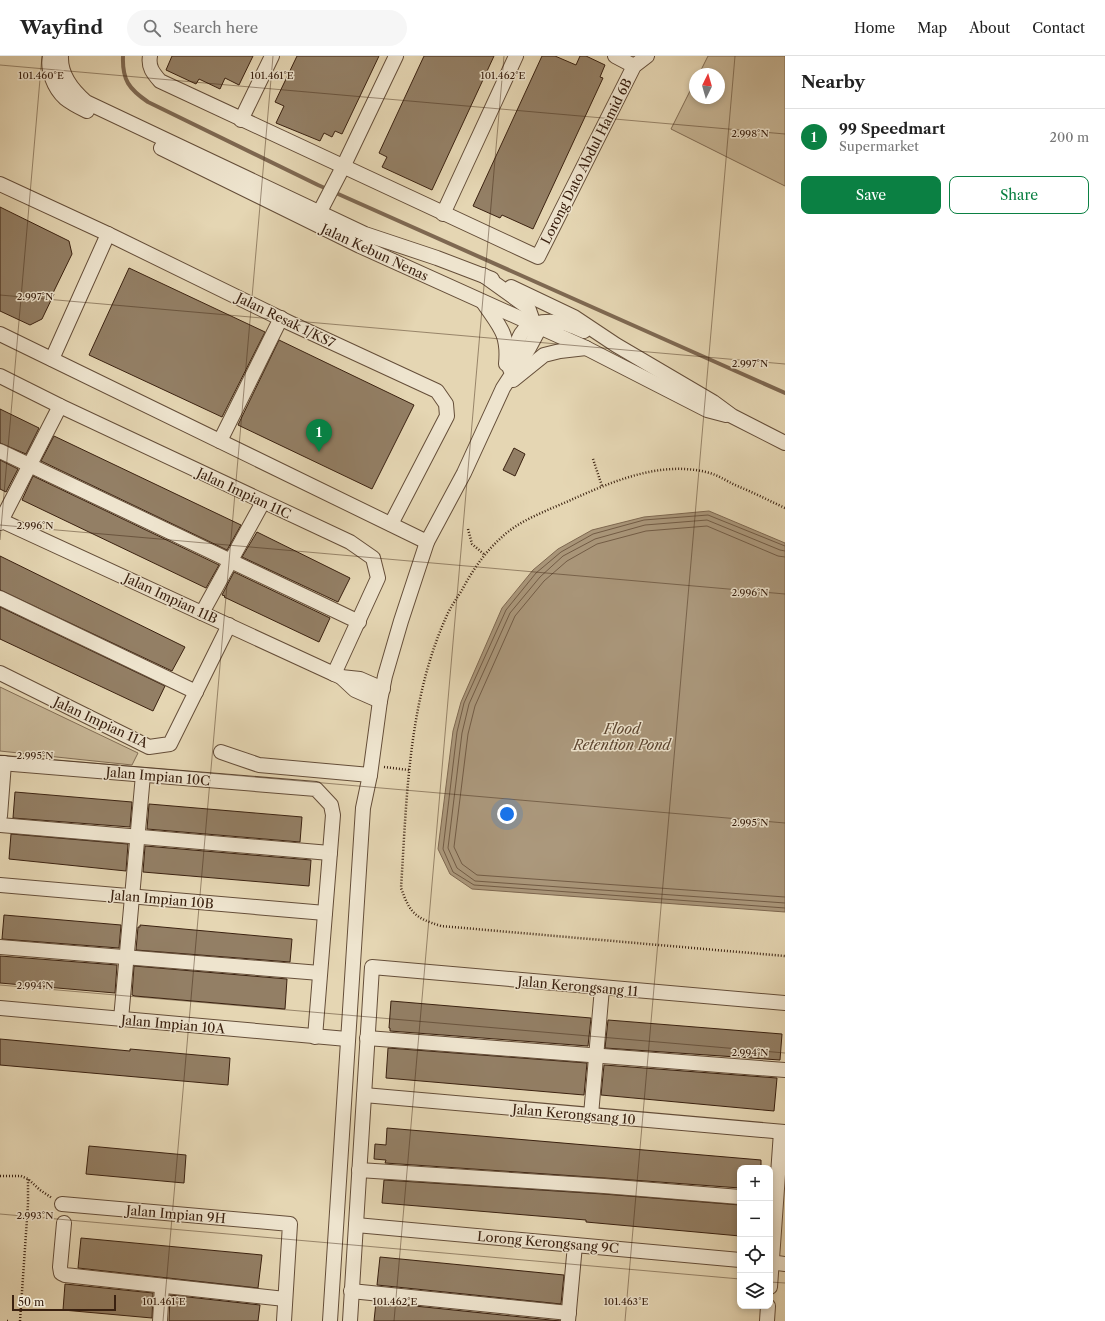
<!DOCTYPE html>
<html lang="en">
<head>
<meta charset="utf-8">
<style>
	:root { --surface:#fff; --page:#f6f6f6; --text:#222; --muted:#767676; --line:#e0e0e0; --accent:#0b8043 }
	body { margin:0; font-family:"Libre Caslon Text",serif; background:var(--page); color:var(--text) }
	.controls { position:absolute; right:12px; bottom:12px; display:grid; overflow:hidden; border-radius:8px; box-shadow:0 2px 6px #0003 }
	.controls button { width:36px; height:36px; display:grid; place-items:center; padding:0; border:0; border-bottom:1px solid var(--line); background:var(--surface); color:var(--text); font:20px sans-serif }
	.compass { position:absolute; left:689px; top:12px; width:36px; height:36px; border-radius:50%; background:var(--surface); box-shadow:0 2px 6px #0003; rotate:5deg }
	.scale { position:absolute; left:12px; bottom:10px; width:104px; box-sizing:border-box; padding-left:4px; border:2px solid #3a2110; border-top:0; font-size:11px; line-height:14px; white-space:nowrap; color:#3a2110; -webkit-text-stroke:3px #eee4ce; paint-order:stroke }
	.you { position:absolute; left:507px; top:758px; width:14px; height:14px; margin:-10px; border:3px solid #fff; border-radius:50%; background:#1a73e8; box-shadow:0 0 0 6px #1a73e833 }
	.badge { display:grid; place-items:center; width:26px; height:26px; border-radius:50%; background:var(--accent); color:#fff; font-size:13px; font-weight:700 }
	.pin { position:absolute; translate:-50% -33px; filter:drop-shadow(0 1px 2px #0008) }
	.pin::after { content:''; position:absolute; top:21px; width:14px; height:12px; background:inherit; clip-path:polygon(0 0,100% 0,50% 100%) }
	.list { margin:0; padding:0; list-style:none }
	h2 { display:flex; justify-content:space-between; align-items:center; height:52px; margin:0; padding:0 16px; font-size:17px }
	h2 small { font-size:13px; font-weight:400; color:var(--muted) }
	.list li { display:grid; grid-template-columns:26px 1fr auto; gap:12px; align-items:center; box-sizing:border-box; height:56px; padding:0 16px; border-top:1px solid var(--line) }
	.list b { display:block; font-size:15px; white-space:nowrap }
	.list p { margin:0; font-size:13px; white-space:nowrap; color:var(--muted) }
	.list em { font-size:13px; font-style:normal; color:var(--muted) }
	.actions { display:flex; gap:8px; padding:12px 16px }
	.actions a { flex:1; padding:9px 0; border:1px solid var(--accent); border-radius:8px; text-align:center; font-size:14px; color:var(--accent) }
	.actions .main { background:var(--accent); color:#fff }
	.icon { flex:none; width:22px; height:22px; fill:none; stroke:currentColor; stroke-width:2; stroke-linecap:round; stroke-linejoin:round }
	.map { position:relative; flex:none; width:785px; height:1265px; overflow:hidden }
	header { display:flex; align-items:center; gap:24px; box-sizing:border-box; height:56px; padding:0 20px; background:var(--surface); border-bottom:1px solid var(--line) }
	header strong { font-size:19px }
	nav { display:flex; gap:22px; margin-inline-start:auto; font-size:14px }
	.search { width:280px; height:36px; background:var(--page); display:flex; align-items:center; gap:10px; box-sizing:border-box; padding:0 14px; border-radius:22px; color:var(--muted); font-size:15px }
	main { display:flex }
	aside { flex:1; background:var(--surface) }
	.map>svg:first-child { display:block }
</style>
</head>
<body>
<header>
<strong>Wayfind</strong>
<div class="search"><svg class="icon" aria-label="search" viewBox="0 0 24 24"><circle cx="10" cy="10" r="6"/><path d="M15 15l6 6"/></svg>Search here</div>
<nav><a>Home</a><a>Map</a><a>About</a><a>Contact</a></nav>
</header>
<main>
<div class="map">
<svg width="785" height="1265" viewBox="0 0 785 1265">
	<rect width="100%" height="100%" fill="#e5d6b3"/>
	<filter id="stains"><feTurbulence type="fractalNoise" baseFrequency=".005" numOctaves="4"/><feColorMatrix values="0 0 0 0 .2 0 0 0 0 .09 0 0 0 0 .02 0 0 0 .5 -.17"/></filter>
	<radialGradient id="worn" r=".72"><stop offset=".6" stop-color="#630" stop-opacity="0"/><stop offset="1" stop-color="#630" stop-opacity=".3"/></radialGradient>
	<g fill="#c8b797" stroke="#816c54">
		<path d="M708,0H785V130L671,73L695,25V42H719V18H699Z"/>
		<path d="M0,631L138,697L132,709L0,695Z"/>
	</g>
	<path fill="#ab987c" stroke="#7e6851" d="M709,455L785,487V856L472,833L450,818L438,793L453,675L461,646L502,552L533,514L558,493L592,474L644,461Z"/>
	<g fill="none" stroke-linecap="round" stroke-linejoin="round">
		<g stroke="#725c46" stroke-width="1">
			<path d="M785,490L708,459L644,464L593,478L561,496L536,517L506,554L464,647L457,676L443,793L453,816L474,829L785,852"/>
			<path d="M785,495L780,494L707,464L645,469L595,483L563,500L540,521L510,557L469,648L462,677L448,792L457,812L475,825L785,847"/>
			<path d="M785,501L778,500L707,470L646,475L597,488L567,505L544,525L515,560L475,650L468,678L454,791L462,808L477,819L785,841"/>
		</g>
		<path stroke="#7e6851" stroke-width="4" d="M123,0C122,24 129,33 148,46L318,129L785,337"/>
	</g>
	<g fill="#937f65" stroke="#3a2110">
		<path d="M172,0H253L239,29L225,22L220,33L199,23L196,28L166,14Z"/>
		<path d="M297,0H379L342,78L335,75L332,81L324,77L320,85L276,67L284,50L275,46Z"/>
		<path d="M424,0H494L432,134L382,111L387,101L379,97Z"/>
		<path d="M542,0H555L576,9L580,0H586L605,9L600,21L603,22L533,173L502,159L500,162L473,150Z"/>
		<path d="M0,151L69,185L72,198L53,237L54,238L42,263L30,269L0,255Z"/>
		<path d="M129,212L265,276L222,361L89,299Z"/>
		<path d="M279,284L414,349L372,433L238,369Z"/>
		<path d="M0,353L39,372L26,398L0,387Z"/>
		<path d="M54,380L241,469L227,494L41,405Z"/>
		<path d="M514,392L525,398L515,420L503,414Z"/>
		<path d="M0,404L18,413L6,436L0,433Z"/>
		<path d="M33,420L219,509L206,532L22,444Z"/>
		<path d="M257,476L350,522L338,546L242,501Z"/>
		<path d="M0,500L185,591L172,615L0,534Z"/>
		<path d="M234,516L330,562L319,586L224,541L225,540L222,539Z"/>
		<path d="M0,551L165,630L153,655L0,583Z"/>
		<path d="M15,736L132,746L130,771L13,762Z"/>
		<path d="M149,748L302,761L300,786L147,773Z"/>
		<path d="M11,778L128,788L126,815L9,803Z"/>
		<path d="M145,790L311,804L309,830L143,816Z"/>
		<path d="M4,859L121,869L119,892L2,883Z"/>
		<path d="M140,869L292,883L290,906L136,894L138,871H140Z"/>
		<path d="M0,900L117,909L115,937L0,927Z"/>
		<path d="M134,910L287,923L285,953L135,940L132,939Z"/>
		<path d="M391,945L591,962L588,990L390,975V972H389Z"/>
		<path d="M608,964L782,978L780,1004L605,992Z"/>
		<path d="M0,983L130,995V993L230,1002L228,1029L0,1009Z"/>
		<path d="M388,992L587,1007L584,1039L386,1022Z"/>
		<path d="M604,1009L777,1022L774,1055L601,1039Z"/>
		<path d="M387,1072L761,1104V1112H740V1132L605,1122L385,1107L386,1104L374,1103L375,1088L386,1089Z"/>
		<path d="M89,1090L186,1099L184,1127L86,1118Z"/>
		<path d="M384,1124L603,1138L740,1149V1180L586,1166V1164L382,1147Z"/>
		<path d="M81,1182L262,1199L258,1232L78,1212Z"/>
		<path d="M380,1201L564,1219L561,1248L377,1229Z"/>
		<path d="M65,1228L153,1237L152,1262L63,1254Z"/>
		<path d="M170,1239L260,1249L258,1265H169Z"/>
		<path d="M376,1246L560,1265H374Z"/>
	</g>
	<g fill="none" stroke-linecap="round" stroke-linejoin="round">
		<defs>
			<g id="minor">
				<path d="M50,0C47,14 54,32 65,42C71,47 79,51 87,55"/>
				<path d="M61,0C60,19 72,34 86,46L365,178L437,202L492,223"/>
				<path d="M150,0C148,11 153,17 160,25L538,201L634,10L647,0"/>
				<path d="M615,0L634,10"/>
				<path d="M241,64L272,0"/>
				<path d="M161,92L360,190L586,292L707,354L726,359"/>
				<path d="M0,128L108,178L290,267L437,335L446,348L447,360L391,468"/>
				<path d="M443,158L516,0"/>
				<path d="M315,165L343,111L396,0"/>
				<path d="M511,231L574,261L616,289L713,346L732,360L785,387"/>
				<path d="M483,246C499,270 509,277 506,308"/>
				<path d="M0,278L427,486"/>
				<path d="M52,303L108,178"/>
				<path d="M510,313C513,302 515,288 521,278C530,264 553,264 567,268C573,270 579,273 584,275"/>
				<path d="M0,320L60,350L350,486L373,502L378,522L334,618"/>
				<path d="M513,324L544,299L560,295L586,292"/>
				<path d="M220,385L281,262"/>
				<path d="M0,395L359,566"/>
				<path d="M0,464L334,618L341,621L355,634L380,645"/>
				<path d="M0,467L60,350"/>
				<path d="M0,542L196,636"/>
				<path d="M202,557L263,446"/>
				<path d="M0,617L149,691L170,688L229,569"/>
				<path d="M341,621L360,623L383,633"/>
				<path d="M221,696L259,709L370,719"/>
				<path d="M0,707L316,733L331,749L333,759L315,981"/>
				<path d="M0,760L4,707"/>
				<path d="M0,769L330,797"/>
				<path d="M0,829L325,857"/>
				<path d="M0,891L320,917"/>
				<path d="M0,952L347,983"/>
				<path d="M121,963L143,719"/>
				<path d="M367,982L785,1014"/>
				<path d="M364,1039L785,1076"/>
				<path d="M591,1059L602,932"/>
				<path d="M359,1114L604,1130L740,1141"/>
				<path d="M62,1148L290,1168L284,1265"/>
				<path d="M64,1167L60,1211L61,1217L65,1219L285,1243"/>
				<path d="M356,1169L740,1204"/>
				<path d="M770,1206L785,1208"/>
				<path d="M770,1231L781,1076"/>
				<path d="M351,1235L569,1257"/>
				<path d="M160,1265L162,1230"/>
				<path d="M330,1265L363,752L370,719L380,645L385,620L401,565L427,486L464,417L503,332L529,292L537,277L529,254L526,250L483,219"/>
				<path d="M350,1265L372,911L785,947"/>
				<path d="M568,1265L575,1189"/>
				<path d="M767,1265L768,1250"/>
			</g>
		</defs>
		<use href="#minor" stroke="#654e39" stroke-width="16"/>
		<g stroke="#3a2110" stroke-width="2.5" stroke-dasharray="1 2" stroke-linecap="butt">
			<path d="M593,403L602,430"/>
			<path d="M785,452C768,444 752,436 735,429C727,425 719,420 710,417C663,404 616,424 573,443C549,454 519,464 501,482C485,496 472,515 462,534C457,542 452,549 448,557C408,643 407,740 401,832C410,857 415,862 441,870L785,900"/>
			<path d="M468,473L472,488L485,499"/>
			<path d="M384,711L409,714"/>
			<path d="M0,1120H21L28,1123L40,1134L52,1142"/>
			<path d="M7,1265H8"/>
			<path d="M20,1265L28,1148V1123"/>
		</g>
		<use href="#minor" stroke="#eee4ce" stroke-width="14"/>
	</g>
	<path fill="none" stroke="#3a2110" stroke-width="1" stroke-opacity="0.45" d="M0,9L785,78M0,239L785,308M0,469L785,538M0,484L42,0M0,699L785,767M0,929L785,997M0,1158L740,1223M770,1226L785,1227M163,1265L273,0M394,1265L504,0M625,1265L735,0"/>
	<g text-anchor="middle" dominant-baseline="central" stroke-width="3" stroke-linejoin="round" paint-order="stroke">
		<g font-size="13" fill="#3a2110" stroke="#eee4ce">
			<text transform="translate(586 105) rotate(-63)">Lorong Dato Abdul Hamid 6B</text>
			<text transform="translate(375 196) rotate(25)">Jalan Kebun Nenas</text>
			<text transform="translate(286 264) rotate(26)">Jalan Resak 1/KS7</text>
			<text transform="translate(244 437) rotate(25)">Jalan Impian 11C</text>
			<text transform="translate(171 542) rotate(25)">Jalan Impian 11B</text>
			<text transform="translate(101 666) rotate(25)">Jalan Impian 11A</text>
			<text transform="translate(158 720) rotate(5)">Jalan Impian 10C</text>
			<text transform="translate(162 843) rotate(5)">Jalan Impian 10B</text>
			<text transform="translate(578 930) rotate(5)">Jalan Kerongsang 11</text>
			<text transform="translate(173 968) rotate(5)">Jalan Impian 10A</text>
			<text transform="translate(574 1058) rotate(5)">Jalan Kerongsang 10</text>
			<text transform="translate(176 1158) rotate(5)">Jalan Impian 9H</text>
			<text transform="translate(548 1186) rotate(5)">Lorong Kerongsang 9C</text>
		</g>
		<g font-size="14" font-style="italic" fill="#5c4530" stroke="#eee4ce">
			<text x="622" y="673">Flood<tspan x="622" dy="16">Retention Pond</tspan></text>
		</g>
	</g>
	<g font-size="10" text-anchor="middle" fill="#3a2110" stroke="#eee4ce" stroke-width="3" stroke-linejoin="round" paint-order="stroke">
		<text x="41" y="23">101.460°E</text>
		<text x="272" y="23">101.461°E</text>
		<text x="503" y="23">101.462°E</text>
		<text x="750" y="81">2.998°N</text>
		<text x="35" y="244">2.997°N</text>
		<text x="750" y="311">2.997°N</text>
		<text x="35" y="473">2.996°N</text>
		<text x="750" y="540">2.996°N</text>
		<text x="35" y="703">2.995°N</text>
		<text x="750" y="770">2.995°N</text>
		<text x="35" y="933">2.994°N</text>
		<text x="750" y="1000">2.994°N</text>
		<text x="35" y="1163">2.993°N</text>
		<text x="164" y="1249">101.461°E</text>
		<text x="395" y="1249">101.462°E</text>
		<text x="626" y="1249">101.463°E</text>
	</g>
	<rect width="100%" height="100%" filter="url(#stains)"/>
	<rect width="100%" height="100%" fill="url(#worn)"/>
</svg>
<div class="controls">
<button>+</button>
<button>−</button>
<button><svg class="icon" aria-label="locate" viewBox="0 0 24 24"><circle cx="12" cy="12" r="6"/><path d="M12 2v4M12 18v4M2 12h4M18 12h4"/></svg></button>
<button><svg class="icon" aria-label="layers" viewBox="0 0 24 24"><path d="M12 4l9 5-9 5-9-5zM3 14l9 5 9-5"/></svg></button>
</div>
<svg class="compass" viewBox="-18 -18 36 36"><path d="M0-13l5 13h-10z" fill="#e53935"/><path d="M0 13l5-13h-10z" fill="#767676"/></svg>
<div class="scale">50 m</div>
<div class="you"></div>
<div class="pin badge" style="left:319px;top:396px">1</div>
</div>
<aside>
<h2>Nearby<small></small></h2>
<ul class="list">
<li><span class="badge">1</span><div><b>99 Speedmart</b><p>Supermarket</p></div><em>200 m</em></li>
</ul>
<div class="actions"><a class="main">Save</a><a>Share</a></div>
</aside>
</main>
</body>
</html>
